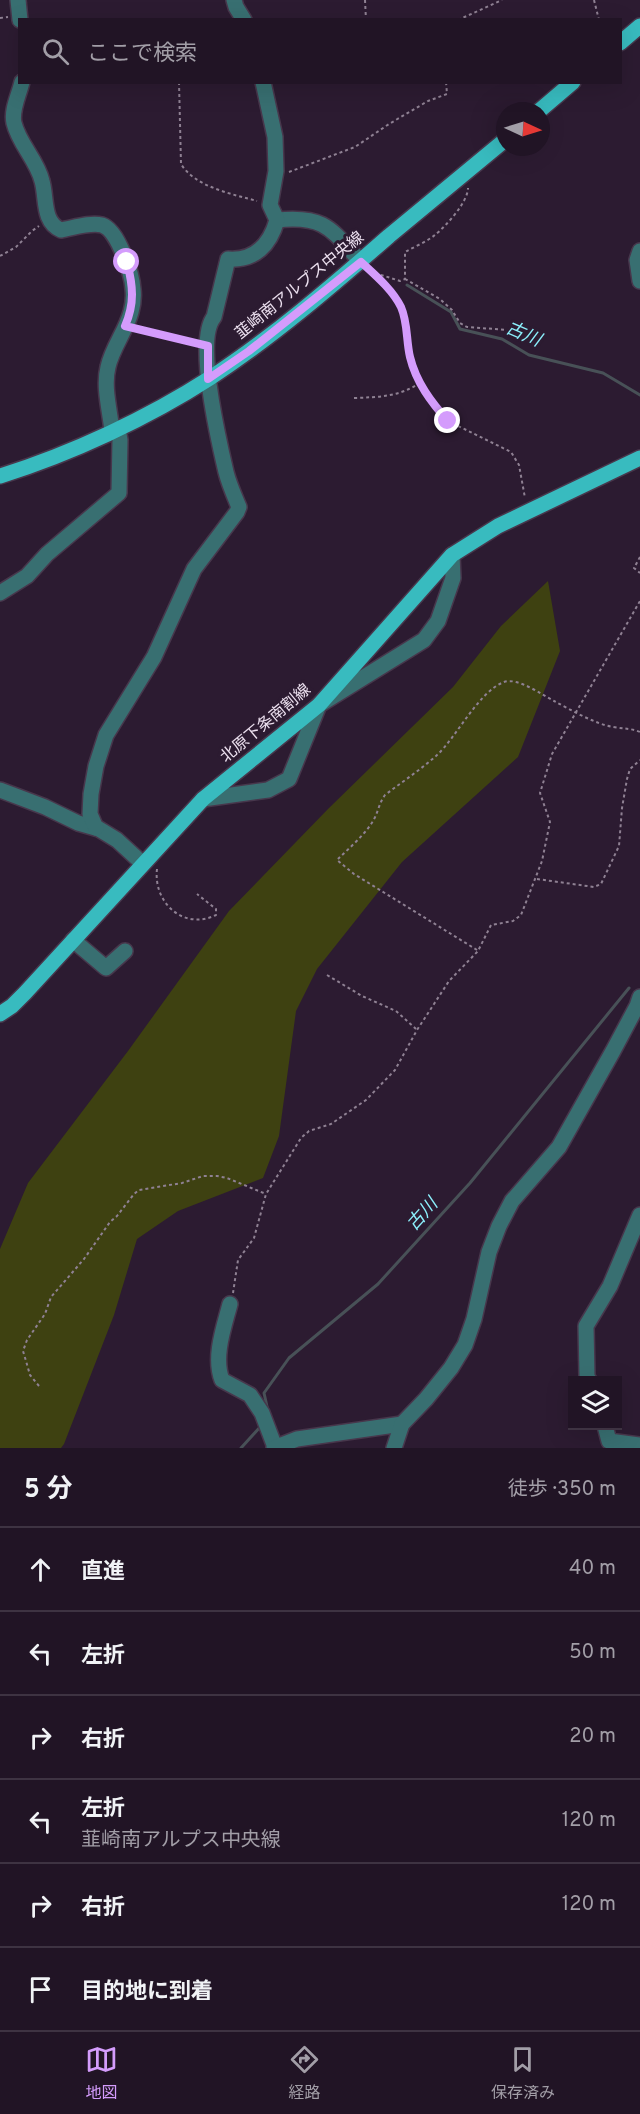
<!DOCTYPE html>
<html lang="ja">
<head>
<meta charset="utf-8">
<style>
	:root { --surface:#211425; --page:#2d2132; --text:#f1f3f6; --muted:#a29ea7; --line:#3e3342; --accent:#d49cfc }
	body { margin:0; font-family:Overpass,"Noto Sans JP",sans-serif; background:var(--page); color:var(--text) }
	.controls { position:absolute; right:18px; bottom:18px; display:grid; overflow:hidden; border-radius:0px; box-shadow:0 6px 24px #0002 }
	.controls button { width:54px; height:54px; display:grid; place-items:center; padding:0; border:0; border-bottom:2px solid var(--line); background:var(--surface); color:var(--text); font:30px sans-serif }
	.compass { position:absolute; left:496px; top:102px; width:54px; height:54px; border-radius:50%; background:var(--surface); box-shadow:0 6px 24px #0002; rotate:94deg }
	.stop { position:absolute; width:18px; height:18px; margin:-14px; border:4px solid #d49cfc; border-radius:50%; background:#fff }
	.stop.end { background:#d49cfc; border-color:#fff; box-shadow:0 2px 6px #0008 }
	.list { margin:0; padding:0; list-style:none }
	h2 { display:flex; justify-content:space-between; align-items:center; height:78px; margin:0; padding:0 24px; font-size:26px }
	h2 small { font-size:20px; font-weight:400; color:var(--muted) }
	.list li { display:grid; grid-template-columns:39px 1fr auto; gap:18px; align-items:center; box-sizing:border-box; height:84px; padding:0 24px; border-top:2px solid var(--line) }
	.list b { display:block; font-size:22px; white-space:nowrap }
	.list p { margin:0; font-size:20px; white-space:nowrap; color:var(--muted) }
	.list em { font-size:20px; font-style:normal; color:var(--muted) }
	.icon { flex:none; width:33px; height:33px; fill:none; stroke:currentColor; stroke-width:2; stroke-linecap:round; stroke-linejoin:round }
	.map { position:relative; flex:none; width:640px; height:1448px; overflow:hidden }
	.search { position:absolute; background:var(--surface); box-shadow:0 6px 24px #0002; left:18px; right:18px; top:18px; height:66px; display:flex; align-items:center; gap:15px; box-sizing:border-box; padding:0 21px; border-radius:0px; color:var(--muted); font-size:22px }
	.sheet { height:582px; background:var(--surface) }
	nav { display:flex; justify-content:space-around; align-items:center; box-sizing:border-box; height:84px; border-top:2px solid var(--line); background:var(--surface); font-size:16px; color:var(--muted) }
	nav a { display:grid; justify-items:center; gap:3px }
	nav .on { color:var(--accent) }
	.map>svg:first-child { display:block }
</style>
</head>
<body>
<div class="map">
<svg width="640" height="1448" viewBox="0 0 640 1448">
	<rect width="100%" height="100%" fill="#2c1b31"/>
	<path fill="#3e4111" d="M548,581L560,651L518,757L402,862L317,969L296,1011L279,1136L263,1178L178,1211L137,1239L114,1315L64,1444L61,1448H0V1249L28,1183L128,1051L229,911L328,809L453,687L501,626Z"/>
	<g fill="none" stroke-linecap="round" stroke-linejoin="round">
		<g stroke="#485157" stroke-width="3">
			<path d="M407,285L451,312L460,329L502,339L529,355L603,373L640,395"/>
			<path d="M268,1411L264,1393L289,1358L378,1284L470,1183L629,988"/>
			<path d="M241,1448L261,1426"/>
		</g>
		<defs>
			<g id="minor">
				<path d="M18,0L20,20"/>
				<path d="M234,0L236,7L244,20"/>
				<path d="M22,82C19,95 11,110 14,123C19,144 37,160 42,181C47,198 42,222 61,230C73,228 90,222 102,225C118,230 132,274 133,289C134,297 133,305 131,312C126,331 112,348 108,367C103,387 110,411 112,431"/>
				<path d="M277,220C325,215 331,229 361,262"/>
				<path d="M640,281L637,260L640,251"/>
				<path d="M0,593L27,576L47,554L119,493L120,440L118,428"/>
				<path d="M0,790L45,807L78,823L99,829L117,840L142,863"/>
				<path d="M203,799L268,790L289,779L319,705L424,640L438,621L453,578L452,555"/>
				<path d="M96,828L90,814L91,794L96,766L106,735L154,657L194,569L237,512L239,507C234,495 229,484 226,472C219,442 195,340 214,317L228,259C255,261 270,245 277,220L270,205L276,171L275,137L263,82"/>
				<path d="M73,940L106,968L125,951"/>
				<path d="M230,1304C224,1327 213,1357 222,1380L250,1395L262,1413L275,1447"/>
				<path d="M589,1380L587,1377L586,1326L610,1286L640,1215"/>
				<path d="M605,1426L609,1441L640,1445"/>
				<path d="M274,1448L297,1439L402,1424"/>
				<path d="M394,1448L402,1424L426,1399L451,1368L465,1345L474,1319L489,1252L499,1226L512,1201L559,1147L613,1051L637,1006L640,997"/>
			</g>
			<g id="major">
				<path d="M620,43L640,26"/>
				<path d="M539,111L573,82"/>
				<path d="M0,476C71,454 148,418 210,378C274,336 332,286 389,236C428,204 466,172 505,140"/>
				<path d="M0,1014L12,1006L25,993L203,799L319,705L452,555L498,526L640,458"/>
			</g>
		</defs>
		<use href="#minor" stroke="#47374c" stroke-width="18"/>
		<use href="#major" stroke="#47374c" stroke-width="18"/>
		<g stroke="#8f8193" stroke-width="2" stroke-dasharray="3 3" stroke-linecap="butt">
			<path d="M365,0L366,20"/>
			<path d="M594,0L599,20"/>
			<path d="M0,18L8,17"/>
			<path d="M458,20L502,0"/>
			<path d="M179,82L181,164C195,187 232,194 257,201"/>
			<path d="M289,172L355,147L389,124L428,101L447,94L446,82"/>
			<path d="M0,256L16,247L32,231L39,226"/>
			<path d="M370,270L383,282L400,306L407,327L410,357L420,383L433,404L448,421L511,452L519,465L525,498"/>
			<path d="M375,273L400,281L405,279V252C414,247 426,242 435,235C446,226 468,202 468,188"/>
			<path d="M405,279L440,299L452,310L460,323L467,327L508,330"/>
			<path d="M138,329L196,344"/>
			<path d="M354,398C379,397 398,397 420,383"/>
			<path d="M640,557L634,568L640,573"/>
			<path d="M157,869C153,902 183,931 216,915V909L197,894"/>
			<path d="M537,879L594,887L601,884L619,846L622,808L627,779L630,769L640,760"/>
			<path d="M477,950L354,874L337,860C349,848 364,836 373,821C378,813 379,803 385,795C402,782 420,770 436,756C457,737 478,692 504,682C518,677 542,695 554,701C571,710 595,724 613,727C623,729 631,728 640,732"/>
			<path d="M327,975L362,996L396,1011L416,1029"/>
			<path d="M233,1293L238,1260L254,1238L266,1194L301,1138L309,1131L331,1124L366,1100L395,1070L417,1030L449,981L478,951L491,925L513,921L521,915L542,861L550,822L540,793L552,754L640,601"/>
			<path d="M39,1386L30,1375L26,1361L23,1351L27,1340L45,1314L51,1297L84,1259L110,1222L117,1216L134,1194L139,1190L182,1183L203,1176H217L227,1178L266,1194"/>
		</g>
		<use href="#minor" stroke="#386f71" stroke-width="15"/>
		<use href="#major" stroke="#38bbbf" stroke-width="15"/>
	</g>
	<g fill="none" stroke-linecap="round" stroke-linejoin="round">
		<path stroke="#d49cfc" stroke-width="8" d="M127,262C133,286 135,303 125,326L208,346V379L249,351L361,262C375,275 392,289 401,307C408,323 406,340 410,357C416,382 431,402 448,421"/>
	</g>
	<g text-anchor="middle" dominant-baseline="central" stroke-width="6" stroke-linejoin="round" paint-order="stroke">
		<g font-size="16" fill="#ece0ef" stroke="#2c1b31">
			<text transform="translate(300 286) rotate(-39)">韮崎南アルプス中央線</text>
			<text transform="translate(266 724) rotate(-40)">北原下条南割線</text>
		</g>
		<g font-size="18" font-style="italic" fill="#8cf0fc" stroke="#2c1b31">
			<text transform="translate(523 335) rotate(23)">古川</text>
			<text transform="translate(423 1215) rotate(-48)">古川</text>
		</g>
	</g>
</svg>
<div class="controls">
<button><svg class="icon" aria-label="layers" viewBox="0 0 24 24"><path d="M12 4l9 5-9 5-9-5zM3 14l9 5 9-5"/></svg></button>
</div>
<svg class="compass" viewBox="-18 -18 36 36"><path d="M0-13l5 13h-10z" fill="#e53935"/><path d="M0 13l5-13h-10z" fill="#a29ea7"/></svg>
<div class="stop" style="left:127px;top:262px"></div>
<div class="stop end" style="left:448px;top:421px"></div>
<div class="search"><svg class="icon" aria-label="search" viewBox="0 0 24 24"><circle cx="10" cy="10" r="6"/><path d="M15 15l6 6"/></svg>ここで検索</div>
</div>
<section class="sheet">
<h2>5 分<small>徒歩 · 350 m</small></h2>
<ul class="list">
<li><svg class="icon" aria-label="ahead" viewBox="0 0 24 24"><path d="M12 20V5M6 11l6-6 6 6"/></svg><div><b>直進</b></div><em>40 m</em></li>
<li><svg class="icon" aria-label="left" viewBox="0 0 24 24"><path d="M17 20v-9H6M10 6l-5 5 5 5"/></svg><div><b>左折</b></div><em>50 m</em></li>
<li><svg class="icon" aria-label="right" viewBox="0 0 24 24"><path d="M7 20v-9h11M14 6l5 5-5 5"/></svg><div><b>右折</b></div><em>20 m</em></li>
<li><svg class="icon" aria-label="left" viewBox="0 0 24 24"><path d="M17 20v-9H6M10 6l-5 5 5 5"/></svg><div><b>左折</b><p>韮崎南アルプス中央線</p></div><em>120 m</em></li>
<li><svg class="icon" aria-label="right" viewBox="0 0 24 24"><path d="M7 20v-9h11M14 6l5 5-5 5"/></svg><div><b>右折</b></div><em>120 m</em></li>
<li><svg class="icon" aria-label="arrive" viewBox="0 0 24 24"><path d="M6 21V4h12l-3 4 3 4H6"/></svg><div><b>目的地に到着</b></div></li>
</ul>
</section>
<nav>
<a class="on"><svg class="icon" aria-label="map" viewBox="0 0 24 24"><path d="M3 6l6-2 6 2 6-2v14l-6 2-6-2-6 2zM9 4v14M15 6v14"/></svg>地図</a>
<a><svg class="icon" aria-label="directions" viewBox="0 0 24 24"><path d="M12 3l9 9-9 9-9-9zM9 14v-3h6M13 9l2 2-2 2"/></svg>経路</a>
<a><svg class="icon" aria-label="saved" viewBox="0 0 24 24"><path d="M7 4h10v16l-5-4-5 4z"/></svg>保存済み</a>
</nav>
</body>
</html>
